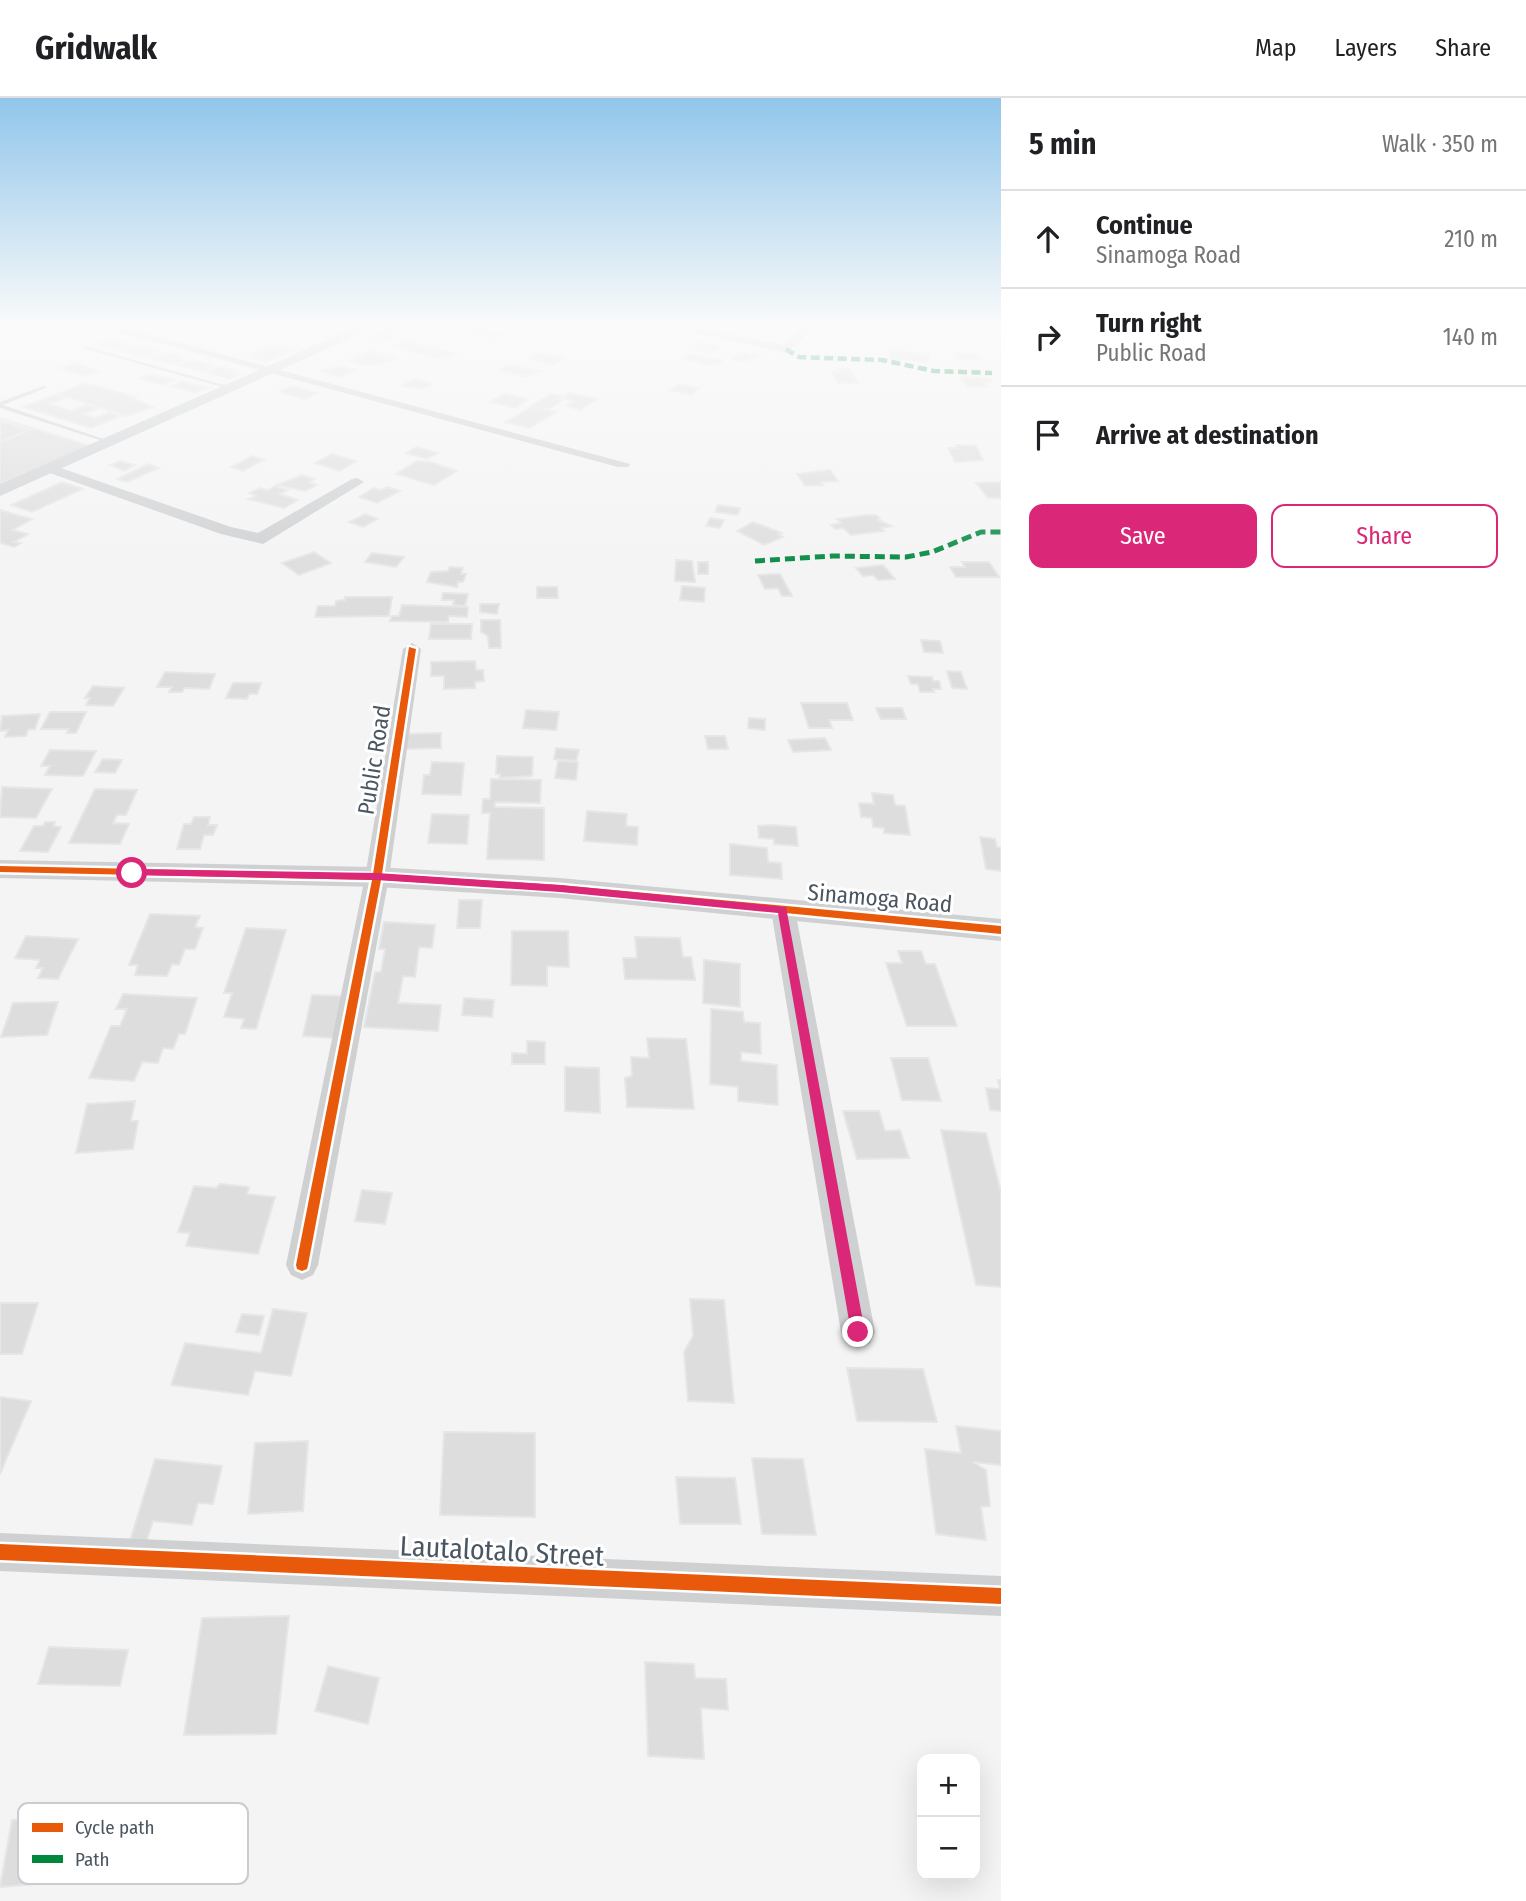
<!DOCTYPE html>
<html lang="en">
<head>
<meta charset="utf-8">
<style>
	:root { --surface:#fff; --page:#f2f2f2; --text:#202124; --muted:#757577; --line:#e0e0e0; --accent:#db2777 }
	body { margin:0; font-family:"Fira Sans Condensed",sans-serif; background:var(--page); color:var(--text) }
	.controls { position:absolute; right:21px; bottom:21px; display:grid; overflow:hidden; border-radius:14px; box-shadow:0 7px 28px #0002 }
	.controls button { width:63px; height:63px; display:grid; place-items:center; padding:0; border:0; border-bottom:2px solid var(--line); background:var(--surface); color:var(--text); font:35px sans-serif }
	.stop { position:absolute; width:21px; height:21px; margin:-16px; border:5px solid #db2777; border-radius:50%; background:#fff }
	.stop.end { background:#db2777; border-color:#fff; box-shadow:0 2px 7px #0008 }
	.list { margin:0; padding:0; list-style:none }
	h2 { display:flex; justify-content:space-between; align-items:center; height:91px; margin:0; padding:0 28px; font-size:30px }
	h2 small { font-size:23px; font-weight:400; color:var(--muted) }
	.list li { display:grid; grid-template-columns:46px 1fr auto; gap:21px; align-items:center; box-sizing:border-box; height:98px; padding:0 28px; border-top:2px solid var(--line) }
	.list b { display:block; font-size:26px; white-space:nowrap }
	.list p { margin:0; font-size:23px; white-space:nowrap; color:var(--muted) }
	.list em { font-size:23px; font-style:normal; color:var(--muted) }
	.actions { display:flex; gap:14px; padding:21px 28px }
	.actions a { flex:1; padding:16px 0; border:2px solid var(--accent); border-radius:14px; text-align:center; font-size:24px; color:var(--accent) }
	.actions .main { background:var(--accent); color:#fff }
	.icon { flex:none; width:38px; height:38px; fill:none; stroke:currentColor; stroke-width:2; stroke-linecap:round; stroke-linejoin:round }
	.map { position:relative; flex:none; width:1001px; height:1803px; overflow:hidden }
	header { display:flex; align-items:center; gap:42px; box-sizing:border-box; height:98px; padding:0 35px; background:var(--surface); border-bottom:2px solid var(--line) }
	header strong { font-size:33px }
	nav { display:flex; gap:38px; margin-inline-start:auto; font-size:24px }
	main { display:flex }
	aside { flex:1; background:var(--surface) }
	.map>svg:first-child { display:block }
</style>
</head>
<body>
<header>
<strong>Gridwalk</strong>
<nav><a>Map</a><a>Layers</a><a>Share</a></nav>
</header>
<main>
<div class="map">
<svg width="1001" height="1803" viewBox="0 0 1001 1803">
	<rect width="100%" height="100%" fill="#f4f4f4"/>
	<g fill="#ddddde" stroke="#e5e6e7" stroke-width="2">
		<path d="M444,227H465L507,237L492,244L487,243L491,241L440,229Z"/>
		<path d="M385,231L401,235L378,245L362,242Z"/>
		<path d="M406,241L414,245L457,255L444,261L391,249Z"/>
		<path d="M110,242L128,245L124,246L132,248L120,252L98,246Z"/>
		<path d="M697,245H707L722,249L710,254L696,252L699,249L694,248Z"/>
		<path d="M135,248L153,251L150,252L157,254L145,259L123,253Z"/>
		<path d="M269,249H281L294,252L266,264L252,260L258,258L252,256Z"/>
		<path d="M890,252L929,256V264L890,261Z"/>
		<path d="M369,253L392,258L389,259L397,262L368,268L350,263Z"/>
		<path d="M741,254L759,258L744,264L731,261Z"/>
		<path d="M163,255L181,258L178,260L185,262L174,266L150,260Z"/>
		<path d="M955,255L976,256L979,262L958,261Z"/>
		<path d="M536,256L547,257L563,260L554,267L530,261Z"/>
		<path d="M690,257L699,258L723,262L717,267L702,266L685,260Z"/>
		<path d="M191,262L210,266L207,267L214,269L203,274L179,267Z"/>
		<path d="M75,265L99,273L84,278L60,270Z"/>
		<path d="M509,267L541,273L526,279L499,272Z"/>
		<path d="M340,268L356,272L340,279L320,273Z"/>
		<path d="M216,269L235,272L232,274L240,276L229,281L204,274Z"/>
		<path d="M837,271H850L858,285H838L832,274H839Z"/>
		<path d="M151,276L175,282L162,287L139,280Z"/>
		<path d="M960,279L988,280L992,284H983L987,289H968Z"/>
		<path d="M414,281L433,286L423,291L402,288Z"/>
		<path d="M182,283L207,290L195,295L171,288Z"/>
		<path d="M86,285L135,299L131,300L153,309L126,318L57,296Z"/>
		<path d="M680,286L699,290L692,297L670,292Z"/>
		<path d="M292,288L318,295L304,301L279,294Z"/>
		<path d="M570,295L597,301L581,312L566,308L574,303L562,300Z"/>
		<path d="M56,296L67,300L50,306L72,313L87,306L99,310L84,316L95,320L109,314L121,318L91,330L23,309Z"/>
		<path d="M504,296L528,301L516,310L490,304Z"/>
		<path d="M551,296L564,298L558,301L563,302L547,312L531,308Z"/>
		<path d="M533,308L556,314L529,330L505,324Z"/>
		<path d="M0,320L90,348L0,386Z"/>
		<path d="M0,322L30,332L0,344Z"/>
		<path d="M956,347L976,348L983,362L955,364L948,350H957Z"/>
		<path d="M417,349L438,355L427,361L406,355Z"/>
		<path d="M332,356L356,363L340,373L315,365Z"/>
		<path d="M252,358L264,362L243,373L231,369Z"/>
		<path d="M120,363L135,367L124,373L110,367Z"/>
		<path d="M417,363L431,364L457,373L434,387L396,376Z"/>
		<path d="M148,366L159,370L127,384L117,381Z"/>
		<path d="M830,372L838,383L821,384L823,387L805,388L797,376Z"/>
		<path d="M302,377L315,381L309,384L317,387L305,393L277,387Z"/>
		<path d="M62,384L83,391L32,414L11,407Z"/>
		<path d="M1001,384V400H988L976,385Z"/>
		<path d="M275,388L288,392L280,396L298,402L284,410L248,401L256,398L249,395L260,390L268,392Z"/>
		<path d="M387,389L400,393L377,405L359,399L374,390L381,392Z"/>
		<path d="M718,407L740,410L738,417L715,414Z"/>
		<path d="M0,412L32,421L13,432L28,436L14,444L21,445L14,449L0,445Z"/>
		<path d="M365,416L378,421L363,429L349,424Z"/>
		<path d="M866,417H876L880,420L878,422L892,428L881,430L884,433L851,437L843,430L835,431L831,427L841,425L837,421Z"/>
		<path d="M710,420L724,422L720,430L706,428Z"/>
		<path d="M753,424L782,435L779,437L783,439L764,447L737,433Z"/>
		<path d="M314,454L331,465L299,477L282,465Z"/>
		<path d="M372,455L404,459L396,469L365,464Z"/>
		<path d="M676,462L692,463L695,484L675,483Z"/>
		<rect x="698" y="464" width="10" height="12"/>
		<path d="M962,464H989L999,479H956L950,469H965Z"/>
		<path d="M883,467L895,481L878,482L873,477L863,478L856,470Z"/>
		<path d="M450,469L463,470L461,476H466L463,484H458L457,489L427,484L431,474L448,473Z"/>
		<path d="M780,476L792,498H782L778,490L765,491L758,477Z"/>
		<path d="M682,488L705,490L704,504L680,502Z"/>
		<path d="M537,489H557L558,500H537Z"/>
		<path d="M443,495L468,496L465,508L453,507L454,502H442Z"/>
		<path d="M345,499H392L389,518L315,519L318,508H335L336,503L345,502Z"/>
		<path d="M480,506H499L497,516L480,514Z"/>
		<path d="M402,507L468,509L467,519L449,518L448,524L390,523L392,518H399Z"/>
		<path d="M481,522H500L501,550H489L488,538L481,534Z"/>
		<path d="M431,526H472L471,541H429Z"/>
		<path d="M921,542L940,543L943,555L924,554Z"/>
		<path d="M475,563L476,572H483L484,583L475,584V590L444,591V578H431V564Z"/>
		<path d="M947,573L961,574L967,591L952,590Z"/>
		<path d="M165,574L215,576L209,591L184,590L182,594H169L172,589H157Z"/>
		<path d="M908,578L932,579L933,583H939L941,591H933L934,594H920L918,586H911Z"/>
		<path d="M233,585H261L257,596H249L247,601L226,600Z"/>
		<path d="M93,588L124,590L113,608L86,607L90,600H85Z"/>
		<path d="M801,605H847L853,622H829L832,630H809Z"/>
		<path d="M876,610H902L906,621H881Z"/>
		<path d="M526,612L559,614L556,632L523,630Z"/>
		<path d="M50,614H86L76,635H67L69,631H41Z"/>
		<path d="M40,616L35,631L28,632L26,638L5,639L8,632L0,633L2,618Z"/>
		<path d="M749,620L765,621V632L748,630Z"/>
		<path d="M441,635V650L404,651L405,636Z"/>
		<path d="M705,638H725L728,651H708Z"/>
		<path d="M825,640L831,652L793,654L788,642Z"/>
		<path d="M556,650L579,652L576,663L554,661Z"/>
		<path d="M50,652L96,653L83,678L45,677L50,668H41Z"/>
		<path d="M497,658L533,659L532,678L500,680V676H496Z"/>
		<path d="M103,661L122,662L115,675L95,674Z"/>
		<path d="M558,663L578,664L576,682L555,680Z"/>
		<path d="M432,664L464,665L461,697L422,696L424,677H430Z"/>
		<path d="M491,681L541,682L540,705L495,704V709L544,710V762L487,761L490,715H482L483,701H490Z"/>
		<path d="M2,689L52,691L36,720L0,719Z"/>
		<path d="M95,691L137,692L126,717H117L113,725L129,726L120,746L69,745Z"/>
		<path d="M872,695L893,697L895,707L905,708L910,737L884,735V730L873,729L872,720L861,719L859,705L874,706Z"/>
		<path d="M587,713L627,716L626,728L638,729L637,747L584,743Z"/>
		<path d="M432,716L469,717L467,746L428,745Z"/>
		<path d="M194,719H210L208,727H217L213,737H204L200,751H177L184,726H191Z"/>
		<path d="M45,724H55L53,728L61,729L48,754L20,753L34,728H43Z"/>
		<path d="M770,727L796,729L798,748L774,746V741L759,740L758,728Z"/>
		<path d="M980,739L995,741L997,749L1001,750V773L986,771Z"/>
		<path d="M730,746L767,750L768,764L781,765L782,781L730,777Z"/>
		<path d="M459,802H482L480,830H457Z"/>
		<path d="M150,816L200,818L195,829L203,830L195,851H185L179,867L172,866L167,878L135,877L138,867H129Z"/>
		<path d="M384,824L435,827L432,850L419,849L415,879L403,878L398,905L441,907L438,933L364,929L375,874H381L385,851H379Z"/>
		<path d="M246,830L286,832L256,931L241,930L244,921L224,919L232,895H224Z"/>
		<path d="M512,833H568L569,869L547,868V888L511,887Z"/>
		<path d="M26,838L78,841L58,881L38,880L43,870H36L40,862L15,860Z"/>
		<path d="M635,839L680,840L683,859H691L695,882L625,881L623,860H637Z"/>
		<path d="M898,853H921L926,866H935L957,928H907L886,865H902Z"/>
		<path d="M704,862L740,866V909L703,905Z"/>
		<path d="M123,896L197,900L185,936H179L173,951L163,950L158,965L142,964L134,983L89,980L111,928H120L127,911H116Z"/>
		<path d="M312,897L343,898L334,940L303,938Z"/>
		<path d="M464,900L494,902L492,919L462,917Z"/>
		<path d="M58,904L47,937L1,939L13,905Z"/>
		<path d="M711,911L743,914L744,924L760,925L761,956L741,954V963L777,967L778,1007L738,1003V989L710,986Z"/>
		<path d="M647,940L686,941L694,1011L627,1009L625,980L632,978L631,959L649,960Z"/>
		<path d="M527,943L545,944V966H512V955L527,956Z"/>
		<path d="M891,960H928L941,1003L902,1002Z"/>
		<path d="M565,969L599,970L600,1015L565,1013Z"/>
		<path d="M998,982H1001V1013L990,1012L986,990L1000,991Z"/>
		<path d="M135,1003L131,1023H138L133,1051L76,1055L87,1006Z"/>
		<path d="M843,1013H879L885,1033L900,1032L909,1060L857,1061Z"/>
		<path d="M941,1032L986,1035L1001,1094V1189L976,1187Z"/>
		<path d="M220,1086L249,1089L247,1096L275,1099L258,1156L186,1148L190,1135L178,1134L194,1088L216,1090Z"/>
		<path d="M362,1092L392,1095L385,1126L355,1123Z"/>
		<path d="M690,1201L724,1202L734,1305L688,1303L684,1254L693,1238Z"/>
		<path d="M0,1205H38L22,1256H0Z"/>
		<path d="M273,1211L307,1215L291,1278L255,1273L248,1297L171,1287L185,1245L261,1255Z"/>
		<path d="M242,1216L264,1218L259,1237L236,1234Z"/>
		<path d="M847,1270L923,1271L937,1324L857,1323Z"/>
		<path d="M0,1299L31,1303L0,1376Z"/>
		<path d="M956,1328L1001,1333V1367L973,1364L986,1372L990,1408L981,1409L986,1442L936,1436L925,1351L961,1355Z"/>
		<path d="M444,1334L535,1335V1419L440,1417Z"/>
		<path d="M308,1343L303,1413L248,1416L255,1345Z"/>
		<path d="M752,1360L803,1361L816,1437L762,1436Z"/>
		<path d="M155,1361L222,1368L213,1406L198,1405L192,1427L153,1423L146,1445L130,1443Z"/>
		<path d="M676,1379L735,1380L741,1426H680Z"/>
		<path d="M289,1518L276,1636L184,1637L202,1520Z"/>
		<path d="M49,1549L128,1552L120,1588L38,1586Z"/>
		<path d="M645,1564L694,1566L695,1580L726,1581L728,1612L701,1610L704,1661L648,1658Z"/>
		<path d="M328,1568L379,1580L368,1626L315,1613Z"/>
		<path d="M60,1718L49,1785L0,1789L12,1722Z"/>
	</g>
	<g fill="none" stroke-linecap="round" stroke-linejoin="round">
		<g fill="#ced0d2" fill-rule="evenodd">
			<path d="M81,248H85L235,290L230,291L81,250Z"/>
			<path d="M43,288L48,289L3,307L112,344V346L0,310V304Z"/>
		</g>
		<g fill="#ced0d2" fill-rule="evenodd">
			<path d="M93,227H113L630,366L628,369H618Z"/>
			<path d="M660,227H684L783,247L805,227H818L786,255Z"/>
			<path d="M52,367L231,429L258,435L352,381L357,380L364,384L263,446L221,436L47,374V368Z"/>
			<path d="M412,545L421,551L389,779L318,1167L313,1177L302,1182L291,1177L286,1167L365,779L403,551Z"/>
			<path d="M783,804L792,806L795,812L875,1234L870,1245L858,1250L846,1245L841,1234L771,812L774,806Z"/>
			<path d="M0,1435L1001,1478V1518L0,1473Z"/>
		</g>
		<g fill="#ced0d2" fill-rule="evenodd">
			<path d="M361,227H380L0,398V386Z"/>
			<path d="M0,762L377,769L560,780L1001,821V843L560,800L377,789L0,780Z"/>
		</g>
		<path stroke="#00873e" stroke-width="4.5" stroke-dasharray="9 4.5" stroke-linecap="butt" d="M786,251L799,259L882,262L934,273L992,275"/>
		<path stroke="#00873e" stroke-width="5" stroke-dasharray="10 5" stroke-linecap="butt" d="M755,463L832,458L906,459L932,454L981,434H1001"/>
		<defs>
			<g id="cycleway">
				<path d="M409,549L416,551L382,776L560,787L1001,828V836L560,793L381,782L308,1167L307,1171L302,1173L297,1171L296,1167L372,782L0,774V768L373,776Z"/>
				<path d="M0,1446L1001,1490V1506L0,1462Z"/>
			</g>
		</defs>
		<use href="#cycleway" stroke="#fff" stroke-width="5"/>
		<use href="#cycleway" fill="#e8590c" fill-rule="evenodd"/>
	</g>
	<linearGradient id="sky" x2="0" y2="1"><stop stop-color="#91c6eb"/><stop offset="0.47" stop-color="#fafafa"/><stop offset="1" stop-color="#fafafa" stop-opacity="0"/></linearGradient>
	<rect width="1001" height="480" fill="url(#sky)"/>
	<path fill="#db2777" d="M132,771L377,775L560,787L786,809L865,1234L863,1239L858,1241L851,1234L778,815L560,794L377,782L129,777V772Z"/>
	<g text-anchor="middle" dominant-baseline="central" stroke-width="6" stroke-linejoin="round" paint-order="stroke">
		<g font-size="23" fill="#4a5661" stroke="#fff">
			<text transform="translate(374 662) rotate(-81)">Public Road</text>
			<text transform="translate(880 800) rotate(5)">Sinamoga Road</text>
		</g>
		<g font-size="28" fill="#4a5661" stroke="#fff">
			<text transform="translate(502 1453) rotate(3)">Lautalotalo Street</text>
		</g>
	</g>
	<rect x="18" y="1705" width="230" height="81" rx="10" fill="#fff" stroke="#c9ccd0" stroke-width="2"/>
	<rect x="32" y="1725" width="31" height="9" fill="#e8590c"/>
	<rect x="32" y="1757" width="31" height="8" fill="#00873e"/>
	<g font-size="19" fill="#4a5661">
		<text x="75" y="1736">Cycle path</text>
		<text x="75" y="1768">Path</text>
	</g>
</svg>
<div class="controls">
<button>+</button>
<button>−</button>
</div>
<div class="stop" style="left:132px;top:775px"></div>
<div class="stop end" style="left:858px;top:1234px"></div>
</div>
<aside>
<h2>5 min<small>Walk · 350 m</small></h2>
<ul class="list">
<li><svg class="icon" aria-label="ahead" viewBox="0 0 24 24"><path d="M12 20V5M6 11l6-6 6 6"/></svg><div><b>Continue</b><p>Sinamoga Road</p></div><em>210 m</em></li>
<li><svg class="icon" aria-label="right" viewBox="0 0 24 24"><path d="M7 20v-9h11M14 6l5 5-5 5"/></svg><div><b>Turn right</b><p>Public Road</p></div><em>140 m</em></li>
<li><svg class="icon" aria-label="arrive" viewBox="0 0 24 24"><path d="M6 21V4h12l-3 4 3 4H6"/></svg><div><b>Arrive at destination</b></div></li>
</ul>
<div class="actions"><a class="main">Save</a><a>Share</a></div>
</aside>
</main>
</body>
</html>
